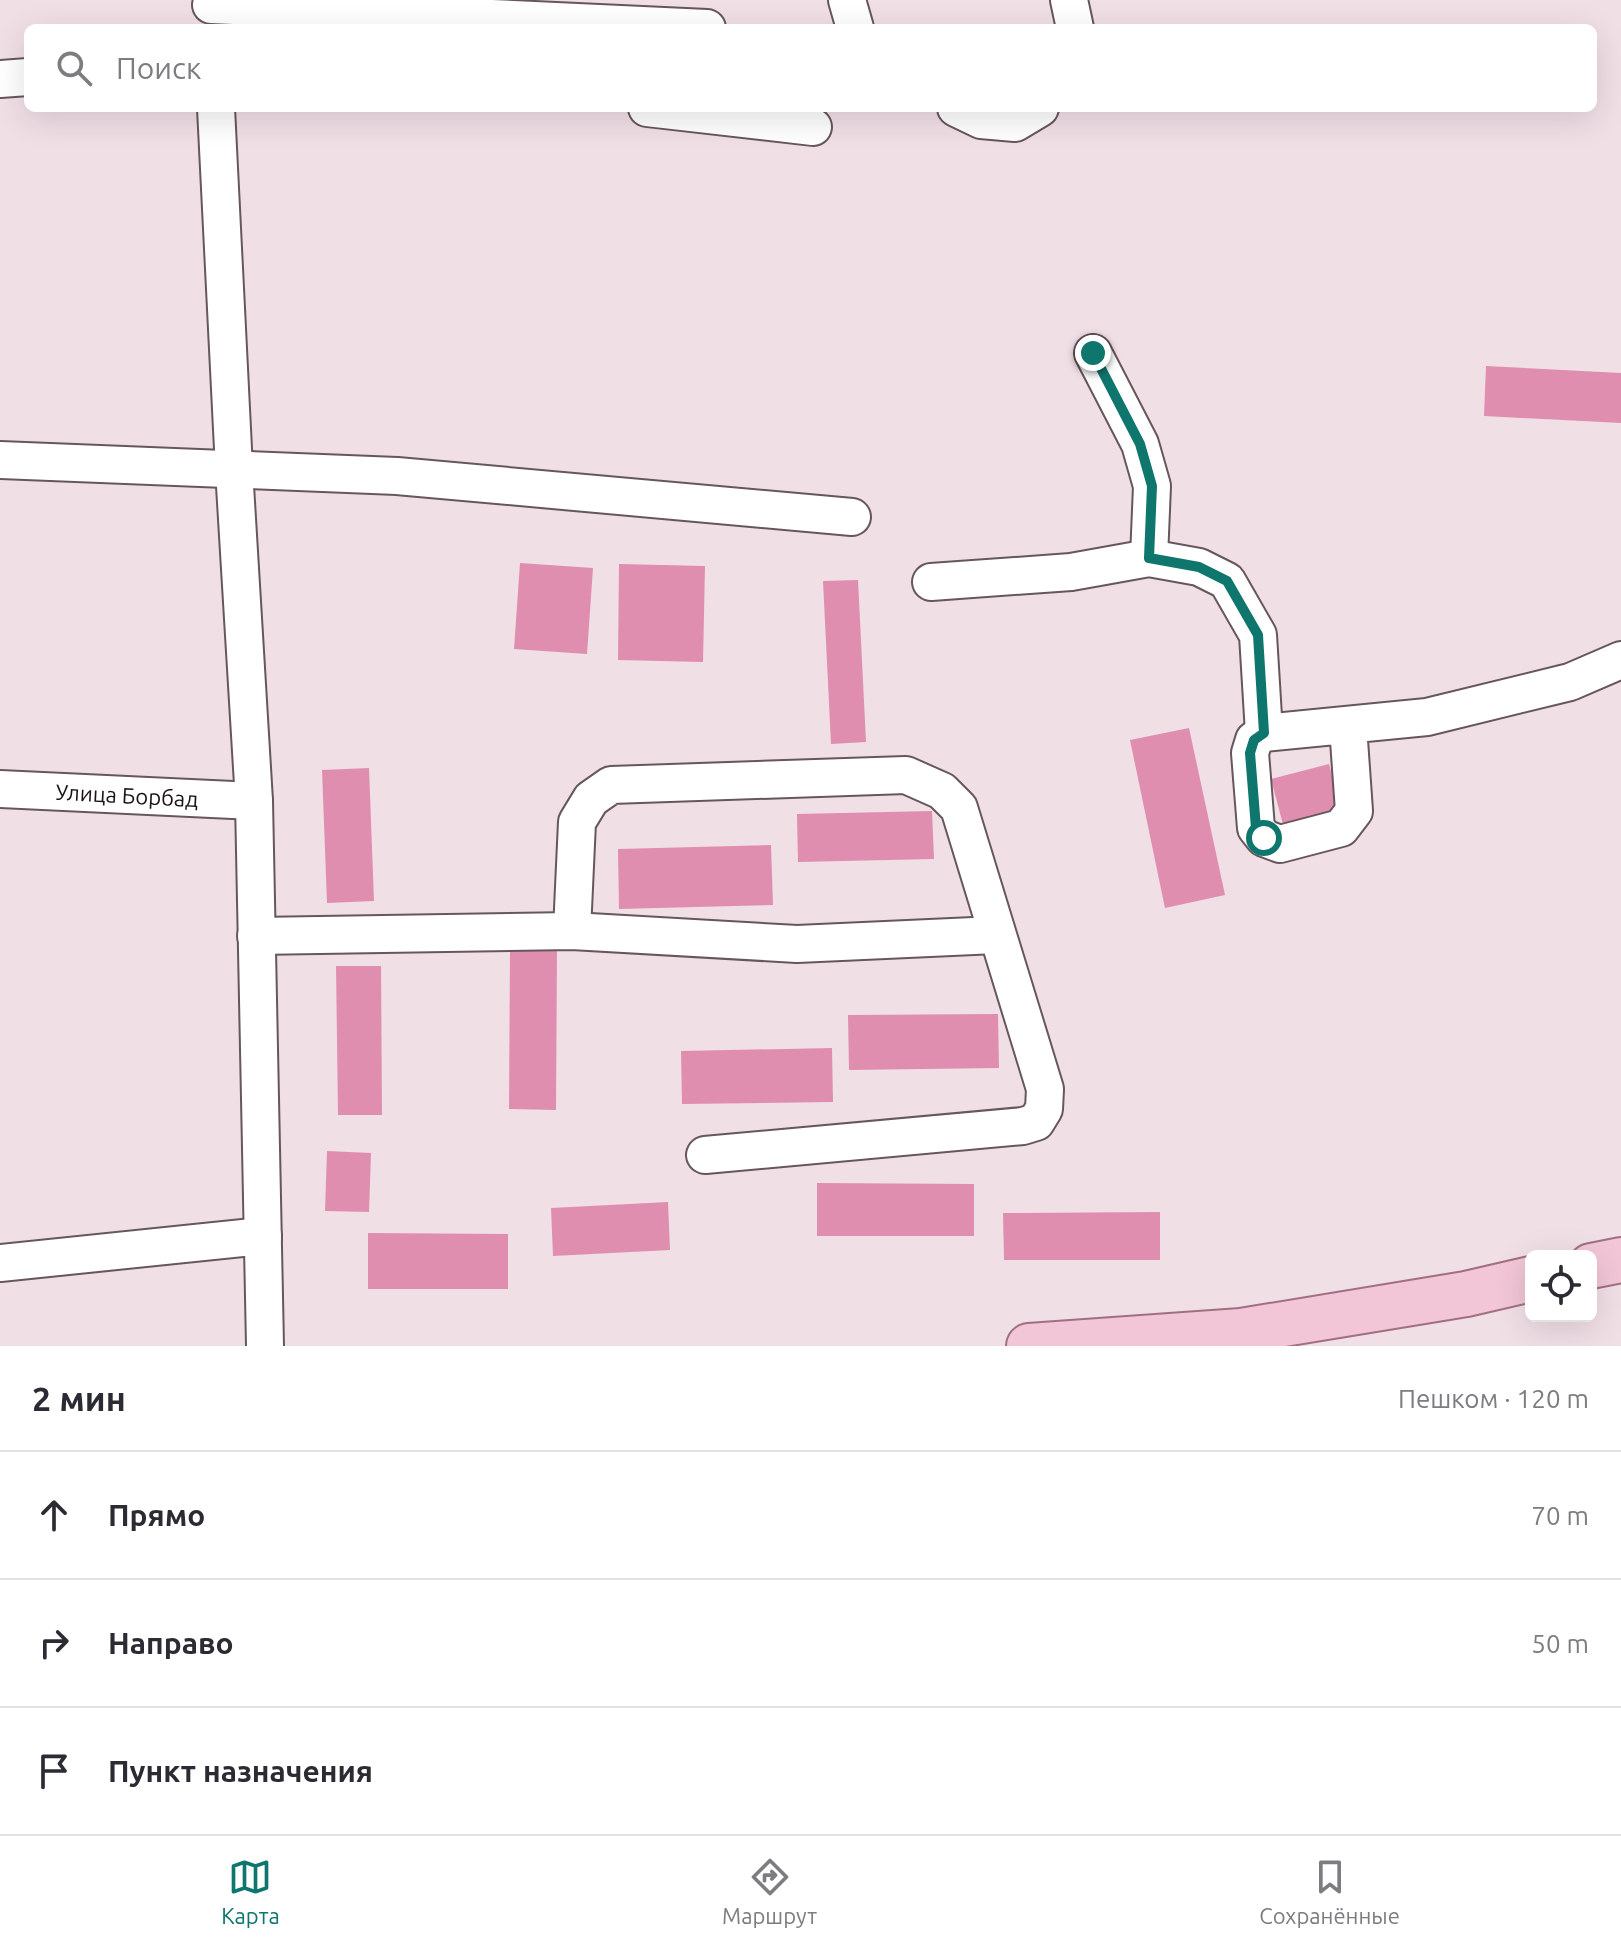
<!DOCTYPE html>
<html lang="ru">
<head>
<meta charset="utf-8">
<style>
	:root { --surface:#fff; --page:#f2f2f3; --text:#2b2b33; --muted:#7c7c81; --line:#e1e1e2; --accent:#0f766e }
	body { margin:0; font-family:Ubuntu,sans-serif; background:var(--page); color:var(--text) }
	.controls { position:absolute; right:24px; bottom:24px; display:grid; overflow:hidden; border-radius:12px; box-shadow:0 8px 32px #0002 }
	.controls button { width:72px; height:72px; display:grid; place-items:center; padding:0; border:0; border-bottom:2px solid var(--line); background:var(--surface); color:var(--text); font:40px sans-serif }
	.stop { position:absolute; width:24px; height:24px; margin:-18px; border:6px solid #0f766e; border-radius:50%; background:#fff }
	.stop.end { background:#0f766e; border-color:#fff; box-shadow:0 2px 8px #0008 }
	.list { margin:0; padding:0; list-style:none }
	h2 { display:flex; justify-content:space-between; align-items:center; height:104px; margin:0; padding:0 32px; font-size:34px }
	h2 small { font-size:26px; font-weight:400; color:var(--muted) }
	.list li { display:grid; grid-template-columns:52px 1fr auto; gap:24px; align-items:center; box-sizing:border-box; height:128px; padding:0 32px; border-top:2px solid var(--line) }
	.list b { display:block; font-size:30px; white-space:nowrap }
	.list em { font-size:26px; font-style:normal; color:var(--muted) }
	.icon { flex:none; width:44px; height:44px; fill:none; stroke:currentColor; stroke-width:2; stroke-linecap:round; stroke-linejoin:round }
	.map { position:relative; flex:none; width:1621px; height:1346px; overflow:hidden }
	.search { position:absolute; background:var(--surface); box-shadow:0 8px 32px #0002; left:24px; right:24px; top:24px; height:88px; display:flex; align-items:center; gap:20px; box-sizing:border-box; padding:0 28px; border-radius:12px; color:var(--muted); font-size:30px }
	.sheet { height:488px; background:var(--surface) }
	nav { display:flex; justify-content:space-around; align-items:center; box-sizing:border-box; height:112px; border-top:2px solid var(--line); background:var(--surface); font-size:22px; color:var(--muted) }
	nav a { display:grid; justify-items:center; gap:4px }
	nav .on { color:var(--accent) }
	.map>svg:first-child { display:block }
</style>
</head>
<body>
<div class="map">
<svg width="1621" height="1346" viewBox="0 0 1621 1346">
	<rect width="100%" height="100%" fill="#f1dfe6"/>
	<g fill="#df8eaf">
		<path d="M1486,366L1621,373V423L1484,416Z"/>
		<path d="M520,563L593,568L587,654L514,649Z"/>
		<path d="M619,564L705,566L703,662L618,660Z"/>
		<path d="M858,580L866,742L831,744L823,581Z"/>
		<path d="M1189,728L1225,895L1165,908L1130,740Z"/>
		<path d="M1329,764L1342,817L1285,832L1271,779Z"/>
		<path d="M369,768L374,901L327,903L322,770Z"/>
		<path d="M932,811L934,859L798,862L797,814Z"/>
		<path d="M771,845L773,905L619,909L618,849Z"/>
		<path d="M510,951H557L556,1110L509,1109Z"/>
		<path d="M336,966H381L382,1115H338Z"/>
		<path d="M998,1014L999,1068L849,1070L848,1015Z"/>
		<path d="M832,1048L833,1102L682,1104L681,1051Z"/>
		<path d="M327,1151L371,1153L369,1212L325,1211Z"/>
		<path d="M817,1183L974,1184V1236H817Z"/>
		<path d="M668,1202L670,1250L553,1256L551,1208Z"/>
		<path d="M1160,1212V1260H1004L1003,1213Z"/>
		<path d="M368,1233L508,1234V1289H368Z"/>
	</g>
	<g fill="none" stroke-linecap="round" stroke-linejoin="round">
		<defs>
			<g id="minor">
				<path d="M847,0L855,28"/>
				<path d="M1069,0L1075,28"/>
				<path d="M211,5L707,28"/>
				<path d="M0,79L28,77"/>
				<path d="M216,108L234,469L254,801L265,1346"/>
				<path d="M647,108L813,127"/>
				<path d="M956,108L981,120L1015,123L1040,108"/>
				<path d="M1093,353L1140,444L1152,486L1149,558"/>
				<path d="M0,460L397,476L852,517"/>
				<path d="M931,582L1071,572L1149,558L1199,567L1227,581L1258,635L1264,733"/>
				<path d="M1348,726L1354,811L1341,828L1280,844L1264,838L1256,828L1250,753L1254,740L1264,733L1427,717L1570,682L1621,660"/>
				<path d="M0,789L254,801"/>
				<path d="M572,931L577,822L591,799L611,785L906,775L942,791L959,808L1045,1089L1044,1109L1036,1122L1023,1126L705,1155"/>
				<path d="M256,936L572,931L797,944L996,935"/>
				<path d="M0,1263L263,1236"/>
			</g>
			<g id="major">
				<path d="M1591,1266L1621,1260"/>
				<path d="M1029,1346L1241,1331L1466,1294L1531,1279"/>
			</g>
		</defs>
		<use href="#minor" stroke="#66575c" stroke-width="40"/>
		<use href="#major" stroke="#a16f83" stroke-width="48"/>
		<use href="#minor" stroke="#fff" stroke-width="36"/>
		<use href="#major" stroke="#f2c6d7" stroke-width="44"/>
	</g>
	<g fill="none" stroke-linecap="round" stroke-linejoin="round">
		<path stroke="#0f766e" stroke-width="10" d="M1093,353L1140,444L1152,486L1149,558L1199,567L1227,581L1258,635L1264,733L1254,740L1250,753L1256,828L1264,838"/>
	</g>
	<g text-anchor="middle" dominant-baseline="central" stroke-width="6" stroke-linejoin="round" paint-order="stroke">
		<g font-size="22" fill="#1a1416" stroke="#fff">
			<text transform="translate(127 795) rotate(3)">Улица Борбад</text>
		</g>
	</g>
</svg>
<div class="controls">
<button><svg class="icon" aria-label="locate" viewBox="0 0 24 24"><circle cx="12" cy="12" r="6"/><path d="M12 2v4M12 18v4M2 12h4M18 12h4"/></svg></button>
</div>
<div class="stop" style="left:1264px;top:838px"></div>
<div class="stop end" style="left:1093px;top:353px"></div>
<div class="search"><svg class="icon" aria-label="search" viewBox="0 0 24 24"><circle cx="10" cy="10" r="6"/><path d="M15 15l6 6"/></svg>Поиск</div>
</div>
<section class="sheet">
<h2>2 мин<small>Пешком · 120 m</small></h2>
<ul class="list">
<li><svg class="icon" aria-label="ahead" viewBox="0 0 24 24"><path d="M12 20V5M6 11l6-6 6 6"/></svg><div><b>Прямо</b></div><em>70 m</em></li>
<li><svg class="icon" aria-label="right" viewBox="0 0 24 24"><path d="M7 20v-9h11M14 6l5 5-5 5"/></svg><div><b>Направо</b></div><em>50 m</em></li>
<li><svg class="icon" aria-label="arrive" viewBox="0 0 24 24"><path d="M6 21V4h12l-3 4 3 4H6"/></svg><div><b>Пункт назначения</b></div></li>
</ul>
</section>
<nav>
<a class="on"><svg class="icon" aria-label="map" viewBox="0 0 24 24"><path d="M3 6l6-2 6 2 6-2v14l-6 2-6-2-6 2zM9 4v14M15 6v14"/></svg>Карта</a>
<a><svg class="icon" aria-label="directions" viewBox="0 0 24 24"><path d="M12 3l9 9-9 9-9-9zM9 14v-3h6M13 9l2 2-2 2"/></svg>Маршрут</a>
<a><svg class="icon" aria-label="saved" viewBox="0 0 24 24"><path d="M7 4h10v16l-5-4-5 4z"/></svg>Сохранённые</a>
</nav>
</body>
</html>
